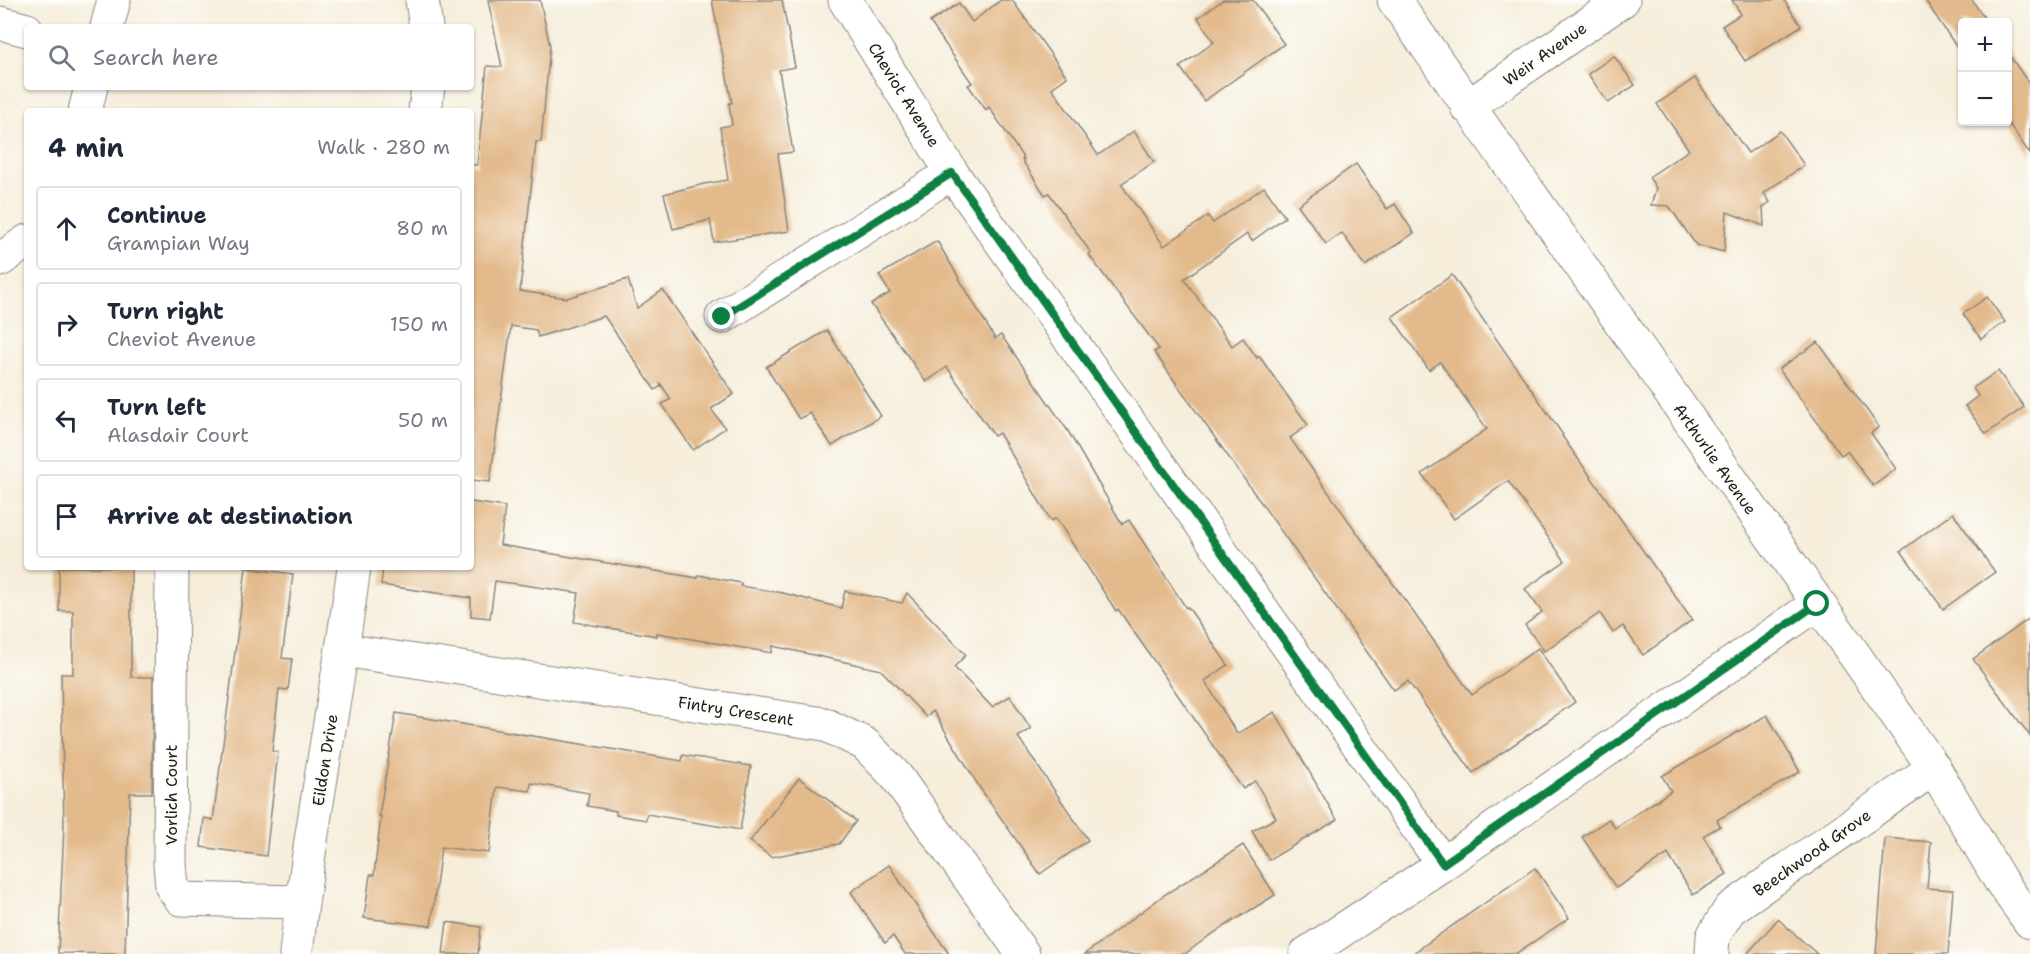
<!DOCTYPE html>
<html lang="en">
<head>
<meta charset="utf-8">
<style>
	:root { --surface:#fff; --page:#f2f2f3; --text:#1f2937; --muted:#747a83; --line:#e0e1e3 }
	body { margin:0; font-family:"Shantell Sans",sans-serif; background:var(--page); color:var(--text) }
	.controls { position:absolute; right:18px; top:18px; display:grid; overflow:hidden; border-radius:6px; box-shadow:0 2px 4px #0004 }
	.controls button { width:54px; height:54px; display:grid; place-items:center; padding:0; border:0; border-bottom:2px solid var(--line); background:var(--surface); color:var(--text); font:30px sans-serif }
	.stop { position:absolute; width:18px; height:18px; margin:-14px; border:4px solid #0b8043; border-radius:50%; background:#fff }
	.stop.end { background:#0b8043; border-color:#fff; box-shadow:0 2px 6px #0008 }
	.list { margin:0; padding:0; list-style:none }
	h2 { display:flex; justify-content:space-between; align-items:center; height:78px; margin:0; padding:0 24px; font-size:26px }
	h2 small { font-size:20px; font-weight:400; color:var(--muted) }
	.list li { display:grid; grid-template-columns:39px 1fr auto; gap:18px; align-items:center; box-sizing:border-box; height:84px; margin:0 12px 12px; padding:0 12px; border:2px solid var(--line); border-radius:6px }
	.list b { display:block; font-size:22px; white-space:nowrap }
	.list p { margin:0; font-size:20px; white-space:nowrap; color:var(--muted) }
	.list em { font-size:20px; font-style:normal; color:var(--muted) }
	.icon { flex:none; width:33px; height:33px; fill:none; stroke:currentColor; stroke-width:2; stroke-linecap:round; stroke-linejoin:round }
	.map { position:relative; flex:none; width:2030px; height:954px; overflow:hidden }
	.search { position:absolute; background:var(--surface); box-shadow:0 2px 4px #0004; left:24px; top:24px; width:450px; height:66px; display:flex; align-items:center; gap:15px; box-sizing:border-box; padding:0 21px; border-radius:6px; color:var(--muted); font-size:22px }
	.panel { position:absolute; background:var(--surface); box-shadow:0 2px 4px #0004; left:24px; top:108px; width:450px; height:462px; border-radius:6px }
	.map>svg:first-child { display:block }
</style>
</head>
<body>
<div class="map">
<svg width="2030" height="954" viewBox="0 0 2030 954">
	<rect width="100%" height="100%" fill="#fdfcf7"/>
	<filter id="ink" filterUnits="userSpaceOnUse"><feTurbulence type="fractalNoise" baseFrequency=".0167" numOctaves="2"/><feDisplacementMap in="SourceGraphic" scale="12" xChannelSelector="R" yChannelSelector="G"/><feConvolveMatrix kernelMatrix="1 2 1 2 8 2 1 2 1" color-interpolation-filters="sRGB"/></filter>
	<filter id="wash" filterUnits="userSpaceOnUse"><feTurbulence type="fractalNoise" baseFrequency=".008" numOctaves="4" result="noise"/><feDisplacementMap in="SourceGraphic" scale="24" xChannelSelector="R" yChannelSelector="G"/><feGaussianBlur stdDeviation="1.35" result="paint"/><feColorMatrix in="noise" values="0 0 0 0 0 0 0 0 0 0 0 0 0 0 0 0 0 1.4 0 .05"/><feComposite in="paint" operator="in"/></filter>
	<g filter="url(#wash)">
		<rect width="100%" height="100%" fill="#f6eedb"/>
		<g id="blocks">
			<g fill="#e3ba8b">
				<path d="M488,0H540L550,46L541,142H536L520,291L567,298L628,279L637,308L663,290L734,394L711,409L725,428L693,450L662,404L671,399L660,383L661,386L655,390L604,316L538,337L536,330L511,326L490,482L471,480V165H477L487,66L502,67Z"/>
				<path d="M712,0H782L795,67L779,70L793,152L778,154L789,231L714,242L710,220L673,229L664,194L704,184L728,180L720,127L732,125L729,103H732Z"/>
				<path d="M1001,0H1012L1067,77L1052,88L1098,155L1134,131L1154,162L1121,184L1164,246L1208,216L1213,223L1264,187L1285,217L1252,241L1247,234L1184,279L1232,346L1243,338L1257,358L1259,356L1308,425L1290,438L1472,695L1538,648L1575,702L1473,773L1408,681L1394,690L1154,352L1159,349L1089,255L1091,253L1049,193L1045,195L1022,160L1024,159L989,107L986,110L968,85L972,83L930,22L959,3L972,22Z"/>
				<path d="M1223,0H1253L1284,44L1204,101L1180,67L1214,42L1198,18Z"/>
				<path d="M1732,0H1784L1801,26L1745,61L1722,26L1741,14Z"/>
				<path d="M1925,0H1972L1987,22H1962V55Z"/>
				<path d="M2007,52L2030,85V154L2007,121Z"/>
				<path d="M1614,56L1635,85L1608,103L1588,74Z"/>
				<path d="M1695,78L1748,153L1780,131L1804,165L1764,193L1770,202L1763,207L1764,226L1727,212L1724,252L1696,245L1669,206L1651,205L1656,188L1649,177L1689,150L1657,104Z"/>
				<path d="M1356,164L1387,209L1395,204L1414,233L1365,266L1342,233L1326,244L1298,205Z"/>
				<path d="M937,241L995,339L1001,335L1068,431L1122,524L1129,520L1186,608L1188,607L1228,665L1205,681L1237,734L1275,712L1337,820L1269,860L1252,831L1276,818L1255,781L1243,789L1118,609L1116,611L1056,518L1051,521L999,433L994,436L947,367L926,382L871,304L890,293L879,275Z"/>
				<path d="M1452,275L1563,435L1562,436L1692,620L1643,655L1623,626L1613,633L1600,613L1544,651L1525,625L1542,612L1525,589L1565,561L1508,481L1454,519L1422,474L1487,429L1440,362L1429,370L1392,317Z"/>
				<path d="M1987,297L2005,322L1981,339L1963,314Z"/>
				<path d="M827,330L881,416L832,446L810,413L799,419L766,367Z"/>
				<path d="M1818,342L1879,427L1871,433L1896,469L1873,486L1847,451L1841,455L1779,369Z"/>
				<path d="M1998,371L2024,407L1986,434L1965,406L1978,396L1973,388Z"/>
				<path d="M471,502L505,507L500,545L698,578V575L741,583L740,586L783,593L841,608L845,591L902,603L907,593L966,655L954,667L992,707L1010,696L1031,729L1018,737L1088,840L1040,874L980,788L933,711L926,717L881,670L773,646L772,653L657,633V636L574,622L579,593L495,581L490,618L471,616V598L381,585L383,567H471Z"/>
				<path d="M1953,513L1995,572L1943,609L1901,551Z"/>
				<path d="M59,567H131V677H153L152,793H130L125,954L58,953L64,827L61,674H73V611H59Z"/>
				<path d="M246,568L293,574L282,658L292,659L288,690L279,689L272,751L278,752L266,856L201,847L204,818L213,820Z"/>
				<path d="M2030,618V736L1973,659Z"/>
				<path d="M396,713L682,761L683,755L751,766L740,830L647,814L646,820L616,815V811L587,806L589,793L531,783L530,791L497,787L489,853L441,847L431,926L364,918L370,875H374L381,816H379Z"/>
				<path d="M1767,715L1800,772L1717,820L1720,826L1703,836L1727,874L1693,895L1668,854L1616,888L1582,837L1609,819L1615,828L1671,791L1662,776Z"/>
				<path d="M799,778L856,821L839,844L771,857L750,841Z"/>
				<path d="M1885,838L1931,842L1927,888L1953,890L1948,954H1876Z"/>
				<path d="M1243,845L1275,895L1209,936L1185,954H1085L1164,895Z"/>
				<path d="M889,865L923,916L949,954H905L893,936L885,943L851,892Z"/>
				<path d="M1535,868L1569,918L1515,954H1412Z"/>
				<path d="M1778,919L1817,954H1747Z"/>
				<path d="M447,922L481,927L478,954H443Z"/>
			</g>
		</g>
	</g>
	<g filter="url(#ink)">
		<use href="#blocks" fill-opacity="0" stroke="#89857c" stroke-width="1.5"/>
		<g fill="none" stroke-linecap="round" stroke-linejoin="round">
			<defs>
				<g id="minor">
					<path d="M422,0L426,27"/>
					<path d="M845,0L952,173L1443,864"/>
					<path d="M0,23L27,30"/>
					<path d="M1467,107L1623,0"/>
					<path d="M425,111L428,87"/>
					<path d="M722,317L952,173"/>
					<path d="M172,567L170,863L172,887L181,899L302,902"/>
					<path d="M343,650L824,724L865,744L896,776L1023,954"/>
					<path d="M296,954C310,824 337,696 354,567"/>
					<path d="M1306,954L1443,864L1817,604"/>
					<path d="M1712,954L1713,936L1730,909L1934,768"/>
				</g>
				<g id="tertiary">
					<path d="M1394,0L1934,768L2000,880L2030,922"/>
					<path d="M107,27L114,0"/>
					<path d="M85,111L91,87"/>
					<path d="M0,260L27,241"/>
				</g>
			</defs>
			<use href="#minor" stroke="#89857c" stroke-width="35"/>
			<use href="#tertiary" stroke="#89857c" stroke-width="35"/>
			<use href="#minor" stroke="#fff" stroke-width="33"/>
			<use href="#tertiary" stroke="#fff" stroke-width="33"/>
		</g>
	</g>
	<g fill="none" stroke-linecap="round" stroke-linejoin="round" filter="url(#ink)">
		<path stroke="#0b8043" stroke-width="8" d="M722,317L952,173L1443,864L1817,604"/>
	</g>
	<g text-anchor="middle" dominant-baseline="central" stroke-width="4.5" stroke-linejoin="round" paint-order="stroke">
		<g font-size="16" fill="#1c1c1c" stroke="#fdfcf7">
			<text transform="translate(1545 54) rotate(-35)">Weir Avenue</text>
			<text transform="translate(904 95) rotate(58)">Cheviot Avenue</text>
			<text transform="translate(1715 459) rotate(55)">Arthurlie Avenue</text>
			<text transform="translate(736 711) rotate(9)">Fintry Crescent</text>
			<text transform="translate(325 760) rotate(-81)">Eildon Drive</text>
			<text transform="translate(171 795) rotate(-90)">Vorlich Court</text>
			<text transform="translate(1812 853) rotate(-35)">Beechwood Grove</text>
		</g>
	</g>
</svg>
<div class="controls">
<button>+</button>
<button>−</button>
</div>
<div class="stop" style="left:1817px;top:604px"></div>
<div class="stop end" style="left:722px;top:317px"></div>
<div class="search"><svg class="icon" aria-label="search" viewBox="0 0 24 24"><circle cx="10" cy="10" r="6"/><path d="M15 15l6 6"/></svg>Search here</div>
<section class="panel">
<h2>4 min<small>Walk · 280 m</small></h2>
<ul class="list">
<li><svg class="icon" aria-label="ahead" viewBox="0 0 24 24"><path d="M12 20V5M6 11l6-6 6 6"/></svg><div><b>Continue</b><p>Grampian Way</p></div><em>80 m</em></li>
<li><svg class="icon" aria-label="right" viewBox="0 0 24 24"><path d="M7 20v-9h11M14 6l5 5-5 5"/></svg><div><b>Turn right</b><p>Cheviot Avenue</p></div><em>150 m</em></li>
<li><svg class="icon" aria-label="left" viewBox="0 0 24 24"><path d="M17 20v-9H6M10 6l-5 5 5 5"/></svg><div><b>Turn left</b><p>Alasdair Court</p></div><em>50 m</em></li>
<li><svg class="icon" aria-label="arrive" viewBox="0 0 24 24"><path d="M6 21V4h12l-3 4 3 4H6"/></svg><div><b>Arrive at destination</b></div></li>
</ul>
</section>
</div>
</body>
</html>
